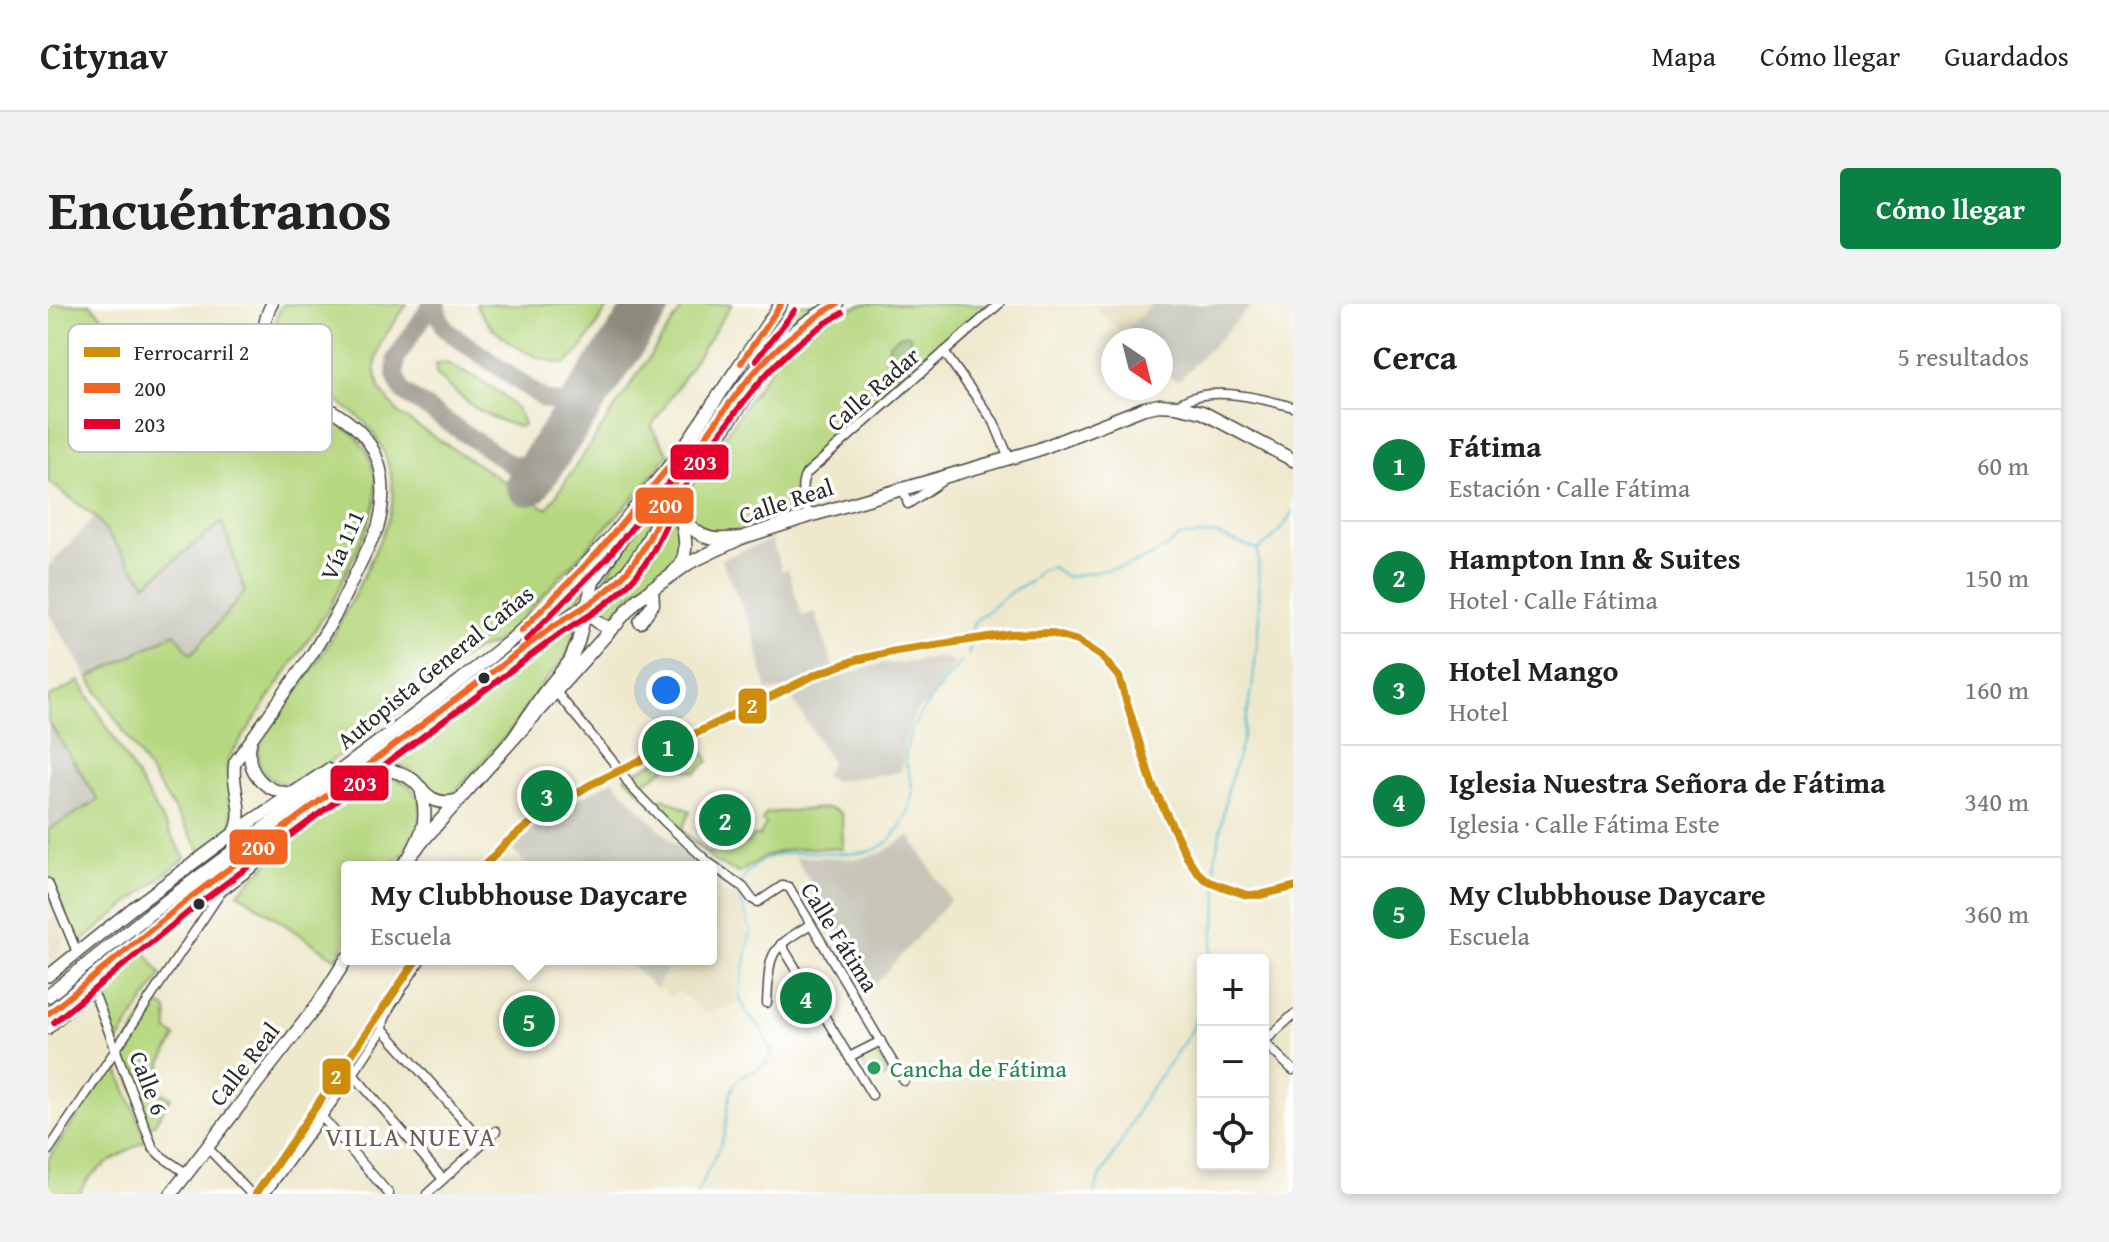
<!DOCTYPE html>
<html lang="es">
<head>
<meta charset="utf-8">
<style>
	:root { --surface:#fff; --page:#f2f2f2; --text:#222; --muted:#767676; --line:#e0e0e0; --accent:#0b8043 }
	body { margin:0; font-family:"Gentium Book Plus",serif; background:var(--page); color:var(--text) }
	.controls { position:absolute; right:24px; bottom:24px; display:grid; overflow:hidden; border-radius:8px; box-shadow:0 4px 12px #0003 }
	.controls button { width:72px; height:72px; display:grid; place-items:center; padding:0; border:0; border-bottom:2px solid var(--line); background:var(--surface); color:var(--text); font:40px sans-serif }
	.compass { position:absolute; left:1053px; top:24px; width:72px; height:72px; border-radius:50%; background:var(--surface); box-shadow:0 4px 12px #0003; rotate:145deg }
	.you { position:absolute; left:618px; top:386px; width:28px; height:28px; margin:-20px; border:6px solid #fff; border-radius:50%; background:#1a73e8; box-shadow:0 0 0 12px #1a73e833 }
	.badge { display:grid; place-items:center; width:52px; height:52px; border-radius:50%; background:var(--accent); color:#fff; font-size:26px; font-weight:700 }
	.pin { position:absolute; translate:-50% -50%; border:4px solid #fff; box-shadow:0 2px 8px #0006 }
	.popup { position:absolute; left:293px; top:557px; width:376px; height:104px; box-sizing:border-box; display:grid; place-content:center; border-radius:8px; background:var(--surface); filter:drop-shadow(0 2px 6px #0005); font-size:26px; white-space:nowrap; color:var(--muted) }
	.popup b { font-size:30px; color:var(--text) }
	.popup::after { content:''; position:absolute; left:50%; top:100%; margin-left:-16px; border:16px solid transparent; border-top-color:var(--surface) }
	.list { margin:0; padding:0; list-style:none }
	h2 { display:flex; justify-content:space-between; align-items:center; height:104px; margin:0; padding:0 32px; font-size:34px }
	h2 small { font-size:26px; font-weight:400; color:var(--muted) }
	.list li { display:grid; grid-template-columns:52px 1fr auto; gap:24px; align-items:center; box-sizing:border-box; height:112px; padding:0 32px; border-top:2px solid var(--line) }
	.list b { display:block; font-size:30px; white-space:nowrap }
	.list p { margin:0; font-size:26px; white-space:nowrap; color:var(--muted) }
	.list em { font-size:26px; font-style:normal; color:var(--muted) }
	.icon { flex:none; width:44px; height:44px; fill:none; stroke:currentColor; stroke-width:2; stroke-linecap:round; stroke-linejoin:round }
	.map { position:relative; flex:none; width:1245px; height:890px; overflow:hidden; border-radius:8px }
	header { display:flex; align-items:center; gap:48px; box-sizing:border-box; height:112px; padding:0 40px; background:var(--surface); border-bottom:2px solid var(--line) }
	header strong { font-size:38px }
	nav { display:flex; gap:44px; margin-inline-start:auto; font-size:28px }
	.intro { display:flex; align-items:center; justify-content:space-between; box-sizing:border-box; height:192px; padding:0 48px }
	h1 { margin:0; font-size:56px }
	.button { padding:20px 36px; border-radius:8px; background:var(--accent); color:#fff; font-size:28px; font-weight:700 }
	main { display:flex; gap:48px; padding:0 48px }
	aside { flex:1; background:var(--surface); border-radius:8px; box-shadow:0 4px 12px #0003 }
	.map>svg:first-child { display:block }
</style>
</head>
<body>
<header>
<strong>Citynav</strong>
<nav><a>Mapa</a><a>Cómo llegar</a><a>Guardados</a></nav>
</header>
<div class="intro"><h1>Encuéntranos</h1><a class="button">Cómo llegar</a></div>
<main>
<div class="map">
<svg width="1245" height="890" viewBox="0 0 1245 890">
	<rect width="100%" height="100%" fill="#fff"/>
	<filter id="ink" filterUnits="userSpaceOnUse"><feTurbulence type="fractalNoise" baseFrequency=".0125" numOctaves="2"/><feDisplacementMap in="SourceGraphic" scale="16" xChannelSelector="R" yChannelSelector="G"/><feConvolveMatrix kernelMatrix="1 2 1 2 8 2 1 2 1" color-interpolation-filters="sRGB"/></filter>
	<filter id="wash" filterUnits="userSpaceOnUse"><feTurbulence type="fractalNoise" baseFrequency=".006" numOctaves="4" result="noise"/><feDisplacementMap in="SourceGraphic" scale="32" xChannelSelector="R" yChannelSelector="G"/><feGaussianBlur stdDeviation="1.8" result="paint"/><feColorMatrix in="noise" values="0 0 0 0 0 0 0 0 0 0 0 0 0 0 0 0 0 1.4 0 .05"/><feComposite in="paint" operator="in"/></filter>
	<g filter="url(#wash)">
		<rect width="100%" height="100%" fill="#eee8cc"/>
		<g fill="#e3dbba">
			<path d="M1044,0H1105L1073,29Z"/>
			<path d="M667,583L673,587L690,592L699,631L690,678V699L657,710L631,686L623,693L609,684L625,655H663V589Z"/>
			<path d="M10,613L17,634L9,653L0,661V617Z"/>
			<path d="M480,705L494,719L482,730L469,716Z"/>
		</g>
		<g fill="#c6c5b8">
			<path d="M1105,0H1205L1130,77L1113,68V36H1079L1073,29Z"/>
			<path d="M47,213L98,279L174,218L197,288L142,351L126,329L41,374L0,308V263Z"/>
			<path d="M723,236L734,267L740,265L754,312L767,308L789,373L835,359L851,360L888,354L901,355L907,359L883,396L868,407L857,436L853,468L786,477L776,472L783,457L738,385L719,387L706,330L673,255Z"/>
			<path d="M0,417L50,496L0,526Z"/>
			<path d="M564,476L602,516L651,563H481L462,544L498,515Z"/>
			<path d="M862,532L902,596L824,684L747,553H780L809,555L833,549Z"/>
			<path d="M577,655H625L608,685Z"/>
		</g>
		<g fill="#b5d77f" stroke="#708155" stroke-width="2">
			<path d="M0,0H42L139,98L180,57L228,90L263,101L306,130L320,149L328,176L327,200L318,226L282,303L179,457L184,526L153,547L41,374L127,329L143,351L197,288L174,218L98,280L47,213L0,177Z"/>
			<path d="M235,0H359L333,38L327,62L331,84L351,110L499,205L637,0H684L603,123L621,150L595,183L466,323L444,341L429,345L405,361L395,375L258,475C228,489 202,468 213,436C232,410 253,384 270,357C291,322 310,286 326,249C334,231 344,212 345,192C345,166 335,139 318,120C286,85 198,61 235,0Z"/>
			<path d="M428,0H562C549,19 536,47 517,60C482,56 443,32 428,0Z"/>
			<path d="M746,0H771L746,15L707,50Z"/>
			<path d="M815,0H946L749,172L755,208C724,218 665,247 643,213C638,205 637,198 638,189L728,56L753,31L783,13Z"/>
			<path d="M396,58C420,69 470,92 476,121L471,123C432,112 417,98 388,70V60Z"/>
			<path d="M627,163C613,197 601,235 576,263C567,274 555,283 545,293Z"/>
			<path d="M625,195L632,245L629,256L582,292L558,318L546,306L580,274L608,236Z"/>
			<path d="M554,248L529,298L480,329Z"/>
			<path d="M527,321L528,325L518,353L490,385L463,426L402,493C381,493 376,473 358,464C350,460 340,460 331,461L501,334Z"/>
			<path d="M32,377L137,554L34,637L26,634L0,569V526L50,496L0,417V394Z"/>
			<path d="M649,438L661,457L647,469L623,460L593,481L611,499L615,494L642,507L634,526L661,550L668,544L686,545L689,540L700,539L705,532H711L718,520L714,517L718,509L779,504L788,506L794,511L795,545C772,544 746,542 724,550C712,554 702,562 691,569L667,558L577,473Z"/>
			<path d="M341,472L361,481L372,498L371,527L344,563H299V636L288,655L190,589L235,544L232,541L317,478L331,473Z"/>
			<path d="M97,647L113,671L67,742L46,686Z"/>
			<path d="M104,697L119,705L120,727L128,733L115,756L108,787L123,793L106,820L100,822L72,751Z"/>
			<path d="M829,749L840,772L824,779L813,757Z"/>
			<path d="M69,764L99,838H94C76,850 36,868 32,890H0V855L56,774L64,766Z"/>
		</g>
		<path fill="#90b86e" stroke="#5e724c" stroke-width="2" d="M859,30L862,32V37L858,47L852,50L851,55L856,64L847,75L838,71L841,40L851,32Z"/>
		<g fill="none" stroke-linecap="round" stroke-linejoin="round">
			<g stroke="#56bfd2" stroke-width="2">
				<path d="M920,351C925,339 920,327 927,317L963,288L980,279L993,266L1004,263L1019,273L1079,262L1106,251L1132,233L1166,230L1210,246C1226,235 1236,224 1245,207"/>
				<path d="M694,577C726,521 807,570 841,537C853,525 867,499 864,482C862,468 855,461 858,446C864,412 892,385 913,358"/>
				<path d="M1162,656L1170,597L1167,556L1179,488L1194,438L1204,385L1212,314L1210,246"/>
				<path d="M649,890C657,870 669,852 676,831C680,816 678,796 686,781C696,763 713,772 724,750L714,726L700,710L692,695L694,674L703,628L690,587L692,583"/>
				<path d="M1046,890L1050,877L1077,832L1096,794L1143,728L1155,693"/>
			</g>
			<g stroke="#8c8a7c" stroke-width="18">
				<path d="M384,0L348,54L347,71L355,88L462,160L474,161L497,153"/>
				<path d="M389,0L390,10L398,26L496,95C517,102 527,100 543,85"/>
			</g>
			<path stroke="#8c8a7c" stroke-width="44" d="M480,180L601,0"/>
		</g>
	</g>
	<g filter="url(#ink)">
		<g fill="none" stroke-linecap="round" stroke-linejoin="round">
			<defs>
				<g id="minor">
					<path d="M896,48L946,118L961,154"/>
					<path d="M1128,102C1159,79 1211,94 1245,103"/>
					<path d="M855,184L860,200L894,177"/>
					<path d="M761,212C757,198 750,184 758,170L951,0"/>
					<path d="M508,388L572,466L583,483L617,518L660,558L695,583L704,595L710,598L734,582L741,583L856,777"/>
					<path d="M0,579L29,648"/>
					<path d="M733,640L824,791"/>
					<path d="M719,699C722,648 719,647 763,620"/>
					<path d="M1245,711L1218,736L1220,742L1245,766"/>
					<path d="M335,725L435,838"/>
					<path d="M0,726L37,692L43,689L48,694L105,844L113,852L138,869"/>
					<path d="M801,753L833,737"/>
					<path d="M305,770L395,875"/>
					<path d="M274,813L341,890"/>
					<path d="M159,843L203,890"/>
					<path d="M0,847L173,588L219,553"/>
					<path d="M217,890L305,770L335,725L336,716L342,703L373,655"/>
					<path d="M379,890L448,827"/>
				</g>
				<g id="secondary">
					<path d="M203,437C196,466 215,489 245,489"/>
					<path d="M0,672L86,603L186,529C199,509 182,481 187,458L264,350L286,314L330,223C338,192 338,161 318,135C290,97 207,81 216,23C218,14 219,7 224,0"/>
				</g>
				<g id="primary">
					<path d="M592,318L605,300L604,284"/>
					<path d="M353,563L385,525L590,295L641,259L693,234L761,212L989,146L1096,104L1111,101L1128,102L1154,108L1245,156"/>
					<path d="M123,890L270,700L299,654"/>
				</g>
				<g id="trunk">
					<path d="M634,214C654,237 665,237 693,234"/>
					<path d="M625,269C653,242 623,213 634,184L727,52"/>
					<path d="M538,302C544,313 549,320 561,324L569,320"/>
					<path d="M466,434L495,390L522,357L530,338L545,278L584,220"/>
					<path d="M311,476C328,464 349,463 366,477C372,483 377,491 385,495C393,499 402,499 411,496"/>
					<path d="M186,529L280,466"/>
					<path d="M362,552C377,525 380,515 373,484"/>
					<path d="M0,692L100,611L412,377L461,338L501,301L564,232L631,150L733,0"/>
					<path d="M0,710L143,593L212,543L507,321C533,305 559,291 580,266C601,242 609,213 624,186C636,162 652,140 667,119C703,69 733,29 789,0"/>
				</g>
			</defs>
			<use href="#minor" stroke="#484743" stroke-width="11"/>
			<use href="#secondary" stroke="#484743" stroke-width="14"/>
			<use href="#primary" stroke="#484743" stroke-width="15"/>
			<use href="#trunk" stroke="#484743" stroke-width="15"/>
			<use href="#minor" stroke="#fff" stroke-width="8"/>
			<use href="#secondary" stroke="#fff" stroke-width="11"/>
			<use href="#primary" stroke="#fff" stroke-width="12"/>
			<use href="#trunk" stroke="#fff" stroke-width="12"/>
			<defs>
				<g id="bus-1">
					<path d="M693,59L733,0"/>
					<path d="M473,327L552,246L624,159"/>
					<path d="M0,710L143,593L507,321C533,305 560,290 580,266C603,239 613,205 630,175C642,153 657,133 671,114C705,66 738,29 789,0"/>
				</g>
				<g id="bus-2">
					<path d="M708,56L747,6"/>
					<path d="M478,336L559,254L633,164"/>
					<path d="M6,718L149,601L513,329C539,313 565,298 586,274C609,248 620,214 636,184C648,162 662,142 677,123C711,75 743,38 794,9"/>
				</g>
			</defs>
			<use href="#bus-1" stroke="#fff" stroke-width="12"/>
			<use href="#bus-2" stroke="#fff" stroke-width="12"/>
			<use href="#bus-1" stroke="#f26522" stroke-width="6"/>
			<use href="#bus-2" stroke="#e4002b" stroke-width="6"/>
			<defs>
				<g id="rail-1">
					<path d="M435,563L458,539L484,518L540,482L769,370L808,356L848,347L960,330L1002,329L1030,337L1053,352L1071,373L1104,480L1139,553L1150,569L1161,578L1199,591H1212L1245,583"/>
					<path d="M208,890L369,655"/>
				</g>
			</defs>
			<use href="#rail-1" stroke="#fff" stroke-width="14"/>
			<use href="#rail-1" stroke="#ce8d09" stroke-width="8"/>
		</g>
	</g>
	<g fill="#2b2b2b" stroke="#fff" stroke-width="3">
		<circle cx="436" cy="374" r="7"/>
		<circle cx="151" cy="600" r="7"/>
	</g>
	<circle fill="#2e9e5b" stroke="#fff" stroke-width="3" cx="826" cy="764" r="8"/>
	<g text-anchor="middle" dominant-baseline="central" stroke-width="7" stroke-linejoin="round" paint-order="stroke">
		<g font-size="24" fill="#2b2b2b" stroke="#fff">
			<text transform="translate(825 85) rotate(-41)">Calle Radar</text>
			<text transform="translate(738 197) rotate(-18)">Calle Real</text>
			<text transform="translate(294 241) rotate(-66)">Vía 111</text>
			<text transform="translate(387 363) rotate(-39)">Autopista General Cañas</text>
			<text transform="translate(792 633) rotate(58)">Calle Fátima</text>
			<text transform="translate(196 760) rotate(-52)">Calle Real</text>
			<text transform="translate(101 779) rotate(69)">Calle 6</text>
		</g>
		<g font-size="24" fill="#27864d" stroke="#fff" text-anchor="start">
			<text x="842" y="764">Cancha de Fátima</text>
		</g>
		<g font-size="26" letter-spacing="2" fill="#6b5c50" stroke="#fff">
			<text x="363" y="832">VILLA NUEVA</text>
		</g>
	</g>
	<rect x="20" y="20" width="264" height="128" rx="12" fill="#fff" stroke="#bfbfbf" stroke-width="2"/>
	<rect x="36" y="43" width="36" height="10" fill="#ce8d09"/>
	<rect x="36" y="79" width="36" height="10" fill="#f26522"/>
	<rect x="36" y="115" width="36" height="10" fill="#e4002b"/>
	<g font-size="22" fill="#2b2b2b">
		<text x="86" y="56">Ferrocarril 2</text>
		<text x="86" y="92">200</text>
		<text x="86" y="128">203</text>
	</g>
	<g stroke="#fff" stroke-width="3">
		<rect x="621" y="139" width="61" height="38" rx="8" fill="#e4002b"/>
		<rect x="586" y="182" width="61" height="39" rx="8" fill="#f26522"/>
		<rect x="689" y="383" width="31" height="38" rx="8" fill="#ce8d09"/>
		<rect x="281" y="460" width="61" height="38" rx="8" fill="#e4002b"/>
		<rect x="180" y="524" width="61" height="38" rx="8" fill="#f26522"/>
		<rect x="273" y="753" width="31" height="39" rx="8" fill="#ce8d09"/>
	</g>
	<g font-size="22" text-anchor="middle" font-weight="bold" fill="#fff">
		<text x="652" y="166">203</text>
		<text x="617" y="209">200</text>
		<text x="704" y="409">2</text>
		<text x="312" y="487">203</text>
		<text x="210" y="551">200</text>
		<text x="288" y="780">2</text>
	</g>
</svg>
<div class="controls">
<button>+</button>
<button>−</button>
<button><svg class="icon" aria-label="locate" viewBox="0 0 24 24"><circle cx="12" cy="12" r="6"/><path d="M12 2v4M12 18v4M2 12h4M18 12h4"/></svg></button>
</div>
<svg class="compass" viewBox="-18 -18 36 36"><path d="M0-13l5 13h-10z" fill="#e53935"/><path d="M0 13l5-13h-10z" fill="#767676"/></svg>
<div class="you"></div>
<div class="pin badge" style="left:620px;top:442px">1</div>
<div class="pin badge" style="left:677px;top:516px">2</div>
<div class="pin badge" style="left:499px;top:492px">3</div>
<div class="pin badge" style="left:758px;top:694px">4</div>
<div class="pin badge" style="left:481px;top:717px">5</div>
<div class="popup"><b>My Clubbhouse Daycare</b>Escuela</div>
</div>
<aside>
<h2>Cerca<small>5 resultados</small></h2>
<ul class="list">
<li><span class="badge">1</span><div><b>Fátima</b><p>Estación · Calle Fátima</p></div><em>60 m</em></li>
<li><span class="badge">2</span><div><b>Hampton Inn &amp; Suites</b><p>Hotel · Calle Fátima</p></div><em>150 m</em></li>
<li><span class="badge">3</span><div><b>Hotel Mango</b><p>Hotel</p></div><em>160 m</em></li>
<li><span class="badge">4</span><div><b>Iglesia Nuestra Señora de Fátima</b><p>Iglesia · Calle Fátima Este</p></div><em>340 m</em></li>
<li><span class="badge">5</span><div><b>My Clubbhouse Daycare</b><p>Escuela</p></div><em>360 m</em></li>
</ul>
</aside>
</main>
</body>
</html>
